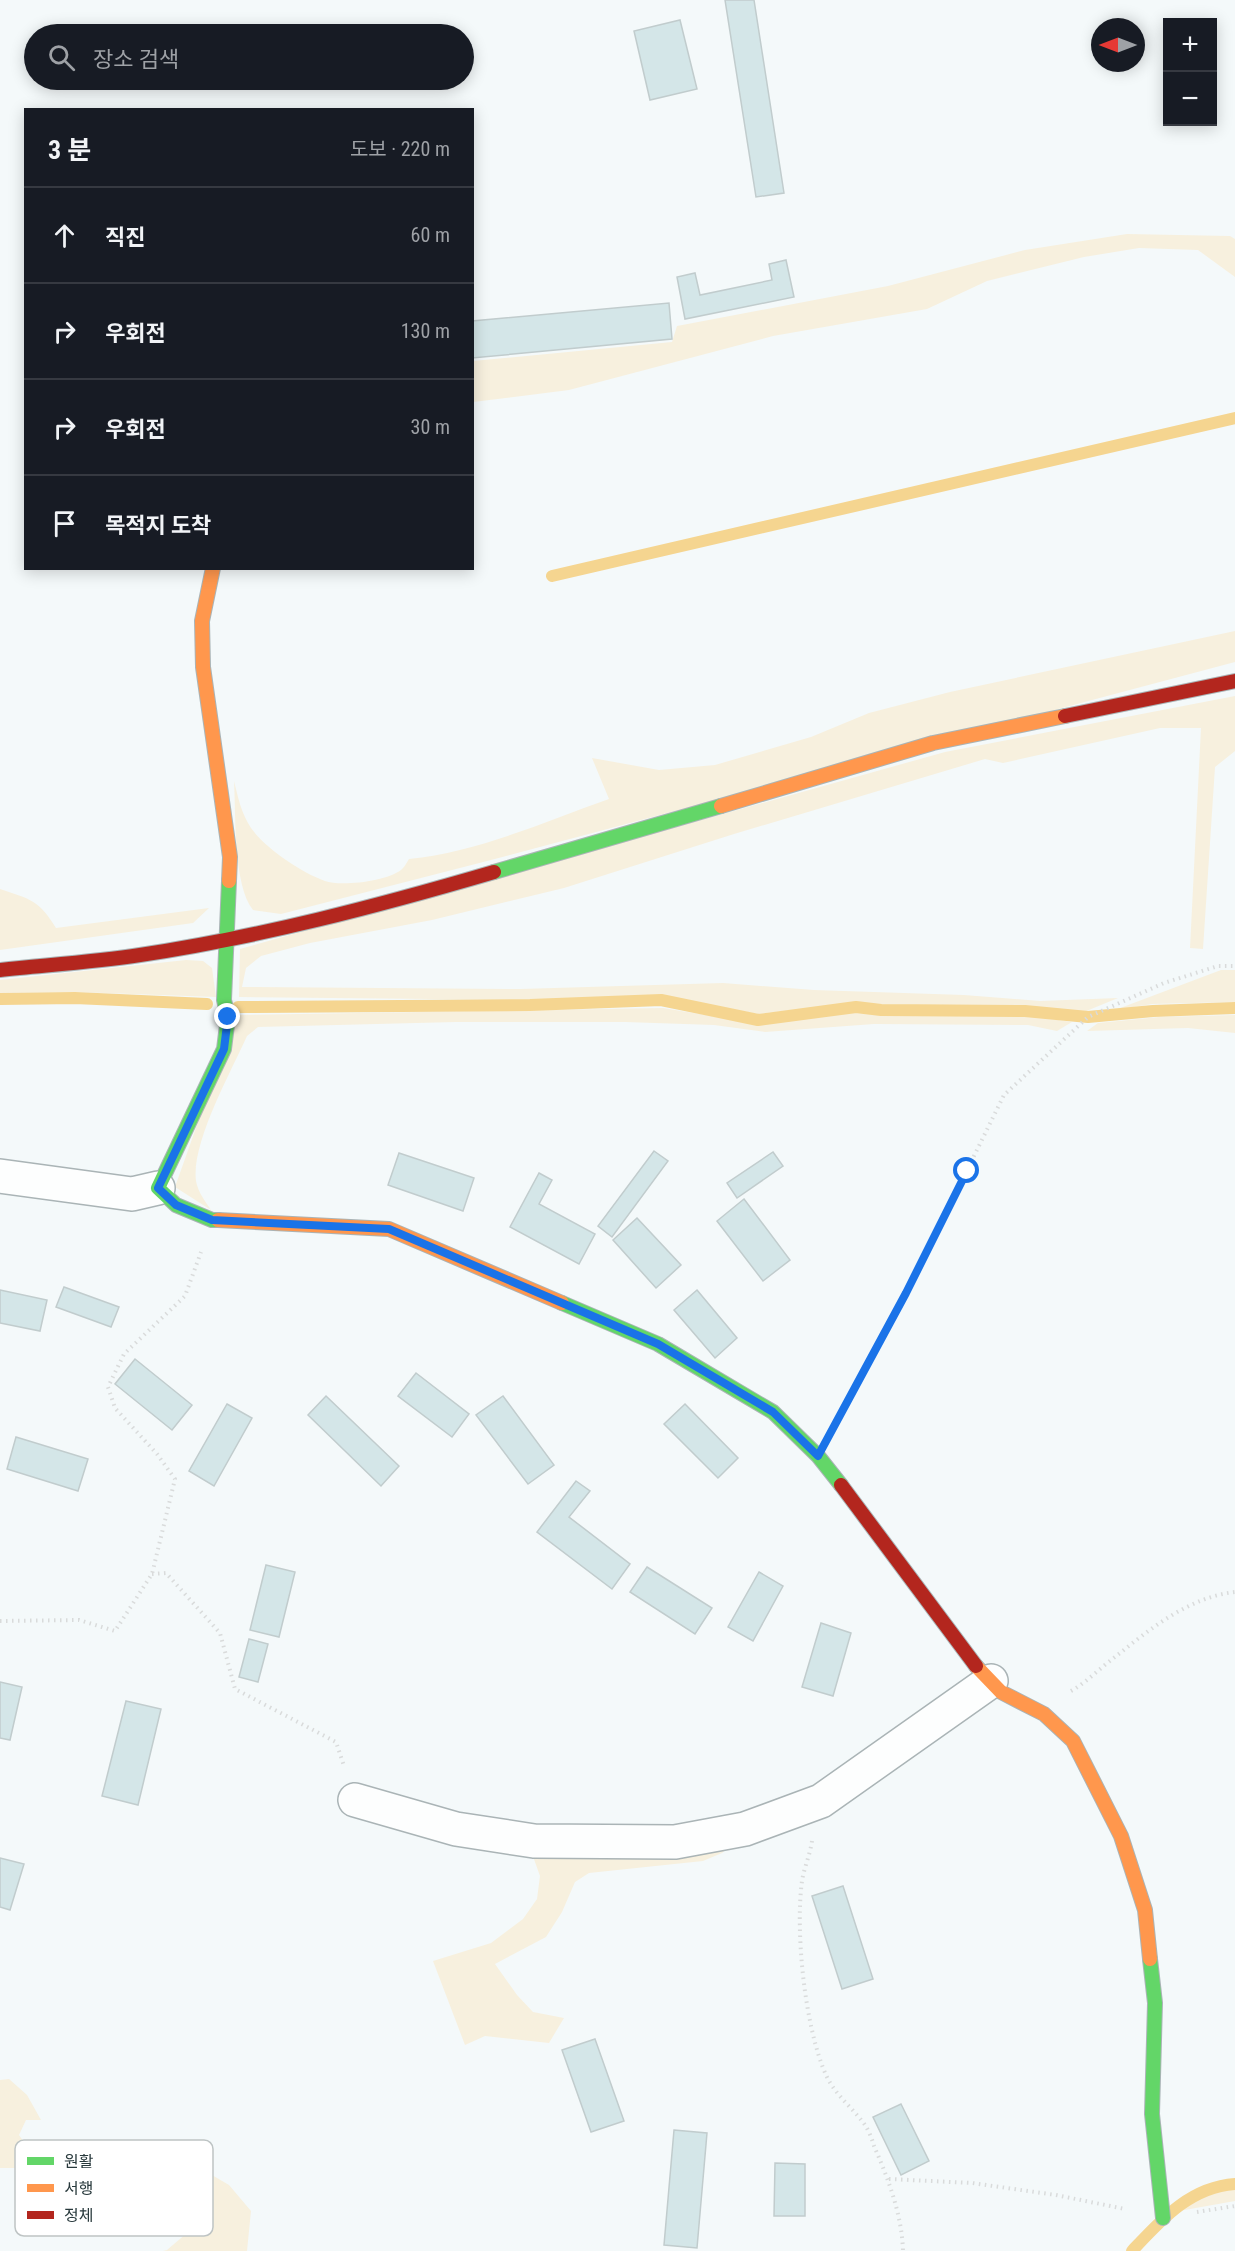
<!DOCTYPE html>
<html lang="ko">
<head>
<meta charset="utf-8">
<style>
	:root { --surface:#171b24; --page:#20242c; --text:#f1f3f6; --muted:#9ea1a6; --line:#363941 }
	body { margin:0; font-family:"Roboto Condensed","Noto Sans KR",sans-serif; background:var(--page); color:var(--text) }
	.controls { position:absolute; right:18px; top:18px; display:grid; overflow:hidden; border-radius:0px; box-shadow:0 3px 15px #0003 }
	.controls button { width:54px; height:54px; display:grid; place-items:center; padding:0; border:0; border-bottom:2px solid var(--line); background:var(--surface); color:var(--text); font:30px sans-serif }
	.compass { position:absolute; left:1091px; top:18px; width:54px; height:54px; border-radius:50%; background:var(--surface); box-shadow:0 3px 15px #0003; rotate:270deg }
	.stop { position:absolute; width:18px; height:18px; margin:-14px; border:4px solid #1a73e8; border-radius:50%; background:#fff }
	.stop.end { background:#1a73e8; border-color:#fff; box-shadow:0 2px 6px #0008 }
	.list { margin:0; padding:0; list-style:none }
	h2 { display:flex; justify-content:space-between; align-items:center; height:78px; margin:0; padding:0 24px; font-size:26px }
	h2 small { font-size:20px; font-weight:400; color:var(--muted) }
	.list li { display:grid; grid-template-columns:39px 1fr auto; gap:18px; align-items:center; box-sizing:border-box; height:96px; padding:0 24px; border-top:2px solid var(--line) }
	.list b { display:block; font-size:22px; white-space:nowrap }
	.list em { font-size:20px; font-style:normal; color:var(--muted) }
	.icon { flex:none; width:33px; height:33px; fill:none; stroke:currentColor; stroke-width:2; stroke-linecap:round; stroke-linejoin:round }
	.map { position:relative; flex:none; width:1235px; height:2251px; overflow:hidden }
	.search { position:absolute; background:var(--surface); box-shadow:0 3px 15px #0003; left:24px; top:24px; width:450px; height:66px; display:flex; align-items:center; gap:15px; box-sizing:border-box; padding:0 21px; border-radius:33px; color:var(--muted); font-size:22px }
	.panel { position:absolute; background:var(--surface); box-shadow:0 3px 15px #0003; left:24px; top:108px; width:450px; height:462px; border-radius:0px }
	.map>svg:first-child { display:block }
</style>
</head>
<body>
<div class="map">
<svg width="1235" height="2251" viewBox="0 0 1235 2251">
	<rect width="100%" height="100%" fill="#f4f9fa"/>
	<g fill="#f7f0de">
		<path d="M1127,234L1230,236L1235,239V277L1198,250L1139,248L1084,257L987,281L927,309L773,336L569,390L473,402V361L672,342L677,326L888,286L1025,250Z"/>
		<path d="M1235,631V662L491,860L281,914L253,910C233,885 236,815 234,781C238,797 241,813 251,828C266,849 301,872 325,881C341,887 387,881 401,870C404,868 407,862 409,859C478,852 544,822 609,799L592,758L659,770L715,765L811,737L869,713L950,692Z"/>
		<path d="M1235,696V751L1215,767L1203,949L1190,948L1201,728H1160L1003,763L985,759L734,834L564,888L432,920L310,943L261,956L246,968L242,987L520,989L723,983L814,990L964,995L1040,1001L1118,998L1084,1012L1026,1007L880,1006L854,1003L758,1014L659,995L530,1000L239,997L240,949L945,752Z"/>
		<path d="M0,889C30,899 39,900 56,928L209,908L193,923L0,950Z"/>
		<path d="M186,960L203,961L212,968L216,997L75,992L0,993V980Z"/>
		<path d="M1221,970H1235V1002L1152,1004L1115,1010Z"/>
		<path d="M663,1008L760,1024L858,1012L881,1015H1025L1072,1022L1057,1031L1028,1025L874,1024L765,1032L714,1025L625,1022H456L258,1027L247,1036C231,1072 191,1143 196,1181C198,1192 205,1201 211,1210L175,1187L236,1015Z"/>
		<path d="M1235,1015V1033L1188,1028L1087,1031L1098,1023L1159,1017Z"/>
		<path d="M739,1838L722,1853L703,1861L589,1873L575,1882L562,1912L546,1937L495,1964L517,1995L533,2012L564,2018L549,2043L485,2036L465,2045L433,1961L491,1943L523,1919L537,1899L540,1876L530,1848Z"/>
		<path d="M9,2079L27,2095L41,2120H26L19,2135L37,2161L22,2168H0V2080Z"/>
		<path d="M193,2164L229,2185L251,2211L247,2251H163L167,2250L187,2233L198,2212L160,2184L163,2167Z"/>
		<path d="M1235,2187V2201L1179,2211C1197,2198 1213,2189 1235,2187Z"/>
	</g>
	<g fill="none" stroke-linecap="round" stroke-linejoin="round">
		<g stroke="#f5d590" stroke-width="12">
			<path d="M552,576L1235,418"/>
			<path d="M0,999L75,998L207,1004"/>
			<path d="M238,1007L530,1005L661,1000L758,1020L856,1007L881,1010L1025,1011L1088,1017L1153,1011L1235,1008"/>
			<path d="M1132,2251C1161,2220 1190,2187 1235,2184"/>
		</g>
	</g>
	<g fill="#d4e6e8" stroke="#c1cccd" stroke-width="1.5">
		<path d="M725,0H754L784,193L756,197Z"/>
		<path d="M680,20L697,89L650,100L634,31Z"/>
		<path d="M310,80H355L311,86Z"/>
		<path d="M786,260L794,297L685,319L677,277L695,273L700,295L772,280L769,264Z"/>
		<path d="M669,303L672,339L472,358V321Z"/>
		<path d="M654,1151L668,1161L612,1237L598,1226Z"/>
		<path d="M773,1152L783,1166L737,1198L727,1183Z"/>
		<path d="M399,1153L474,1178L463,1211L388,1185Z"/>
		<path d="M539,1173L552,1180L539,1204L595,1234L579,1264L510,1227Z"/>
		<path d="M744,1199L790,1260L763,1281L717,1221Z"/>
		<path d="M637,1218L681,1265L656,1288L613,1240Z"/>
		<path d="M64,1287L119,1307L111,1327L56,1307Z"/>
		<path d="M0,1290L47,1300L40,1331L0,1323Z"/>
		<path d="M697,1290L737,1338L715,1358L674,1310Z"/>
		<path d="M135,1359L192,1405L172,1430L115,1384Z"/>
		<path d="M416,1373L469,1414L452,1437L398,1396Z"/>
		<path d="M326,1396L399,1466L381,1486L308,1415Z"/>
		<path d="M503,1396L554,1465L528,1484L476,1415Z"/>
		<path d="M227,1404L252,1418L214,1486L189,1471Z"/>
		<path d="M685,1404L738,1458L718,1478L664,1424Z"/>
		<path d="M16,1437L88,1459L78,1491L7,1469Z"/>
		<path d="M576,1481L590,1491L569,1517L630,1564L612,1589L537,1532Z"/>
		<path d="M266,1565L295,1572L279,1637L250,1630Z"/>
		<path d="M647,1567L712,1608L695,1634L630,1592Z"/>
		<path d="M759,1572L783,1586L753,1641L728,1627Z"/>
		<path d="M821,1623L851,1633L833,1696L802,1687Z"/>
		<path d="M249,1639L268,1644L258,1682L239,1677Z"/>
		<path d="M0,1682L22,1687L10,1740L0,1738Z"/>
		<path d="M126,1701L161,1709L138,1805L102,1796Z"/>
		<path d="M0,1858L24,1864L10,1910L0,1907Z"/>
		<path d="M843,1886L873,1979L842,1989L812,1896Z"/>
		<path d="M595,2039L624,2121L591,2132L562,2050Z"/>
		<path d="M901,2104L929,2161L901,2175L873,2117Z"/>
		<path d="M674,2130L707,2133L697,2248L664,2245Z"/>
		<path d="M775,2163L805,2164V2216H774Z"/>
	</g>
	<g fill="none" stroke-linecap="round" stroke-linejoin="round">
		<defs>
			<g id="street">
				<path d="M0,1176L132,1194L158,1188"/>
				<path d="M355,1800L456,1829L534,1841L675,1842L745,1829L821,1801L991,1681"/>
			</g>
			<g id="fast">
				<path d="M494,872L721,806"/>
				<path d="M218,1220H212L176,1205L158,1188L224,1049L228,1017L224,1000L229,881"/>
				<path d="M562,1303L658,1344L773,1412L818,1456L841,1485"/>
				<path d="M1150,1959L1155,2003L1152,2114L1163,2218"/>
			</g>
			<g id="slow">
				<path d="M213,568L202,621L203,667L230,857L229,881"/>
				<path d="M721,806L933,743L1065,716"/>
				<path d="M218,1220L389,1229L562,1303"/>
				<path d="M976,1666L1001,1692L1044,1714L1073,1741L1121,1836L1145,1910L1150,1959"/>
			</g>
			<g id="jam">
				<path d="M1065,716L1235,681"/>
				<path d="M0,970C47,965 94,962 140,955C260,937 378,906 494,872"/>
				<path d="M841,1485L976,1666"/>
			</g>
		</defs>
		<use href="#street" stroke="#aab4b6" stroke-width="36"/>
		<use href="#fast" stroke="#aab4b6" stroke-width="16"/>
		<use href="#slow" stroke="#aab4b6" stroke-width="16"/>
		<use href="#jam" stroke="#aab4b6" stroke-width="16"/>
		<g stroke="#d9dbdb" stroke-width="4" stroke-dasharray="1.5 4.5" stroke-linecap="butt">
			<path d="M836,1423L906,1294L1004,1095L1088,1017L1164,983L1218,966H1235"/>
			<path d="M152,1574L166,1573L220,1633L235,1689L336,1742L344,1766"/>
			<path d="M0,1621L79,1620L115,1631L152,1574L175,1479L157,1454L115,1408L108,1387L124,1354L185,1296L201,1252"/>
			<path d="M1071,1691C1087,1682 1100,1668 1115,1657C1150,1629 1189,1597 1235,1592"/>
			<path d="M812,1841C810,1855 804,1868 802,1881C795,1932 805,2028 826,2075C835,2095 853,2108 865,2125C869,2131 872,2139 874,2146C888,2178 902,2215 903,2251"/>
			<path d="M889,2179L972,2183L1056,2195L1125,2209"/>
			<path d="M1197,2212L1235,2206"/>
		</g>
		<use href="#street" stroke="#fdfefe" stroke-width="33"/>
		<use href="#fast" stroke="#63d668" stroke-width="14"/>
		<use href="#slow" stroke="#ff974d" stroke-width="14"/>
		<use href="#jam" stroke="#b3261e" stroke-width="14"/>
	</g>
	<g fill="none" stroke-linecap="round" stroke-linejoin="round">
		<path stroke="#1a73e8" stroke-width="8" d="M228,1017L224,1049L158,1188L176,1205L212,1220L389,1229L658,1344L773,1412L818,1456L906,1293L967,1171"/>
	</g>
	<rect x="15" y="2140" width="198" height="96" rx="9" fill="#fff" stroke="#bec4c4" stroke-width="1.5"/>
	<rect x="27" y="2157" width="27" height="8" fill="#63d668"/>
	<rect x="27" y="2184" width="27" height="8" fill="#ff974d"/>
	<rect x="27" y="2211" width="27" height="8" fill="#b3261e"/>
	<g font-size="16" fill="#28393c">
		<text x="64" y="2167">원활</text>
		<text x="64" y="2194">서행</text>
		<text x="64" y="2221">정체</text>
	</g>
</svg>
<div class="controls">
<button>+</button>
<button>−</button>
</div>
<svg class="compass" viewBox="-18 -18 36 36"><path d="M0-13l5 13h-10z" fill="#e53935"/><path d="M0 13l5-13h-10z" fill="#9ea1a6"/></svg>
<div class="stop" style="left:967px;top:1171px"></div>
<div class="stop end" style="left:228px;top:1017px"></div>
<div class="search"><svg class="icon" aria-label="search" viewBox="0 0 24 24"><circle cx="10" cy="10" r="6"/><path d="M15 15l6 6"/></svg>장소 검색</div>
<section class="panel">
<h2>3 분<small>도보 · 220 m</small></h2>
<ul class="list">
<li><svg class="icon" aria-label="ahead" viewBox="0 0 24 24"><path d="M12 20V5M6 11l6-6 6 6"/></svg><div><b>직진</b></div><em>60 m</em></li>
<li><svg class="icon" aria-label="right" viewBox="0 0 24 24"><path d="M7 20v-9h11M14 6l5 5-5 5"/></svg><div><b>우회전</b></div><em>130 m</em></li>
<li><svg class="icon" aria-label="right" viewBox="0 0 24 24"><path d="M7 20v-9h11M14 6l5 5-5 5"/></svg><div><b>우회전</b></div><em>30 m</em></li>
<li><svg class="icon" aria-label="arrive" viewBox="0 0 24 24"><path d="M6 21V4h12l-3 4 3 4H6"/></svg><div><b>목적지 도착</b></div></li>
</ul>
</section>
</div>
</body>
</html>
